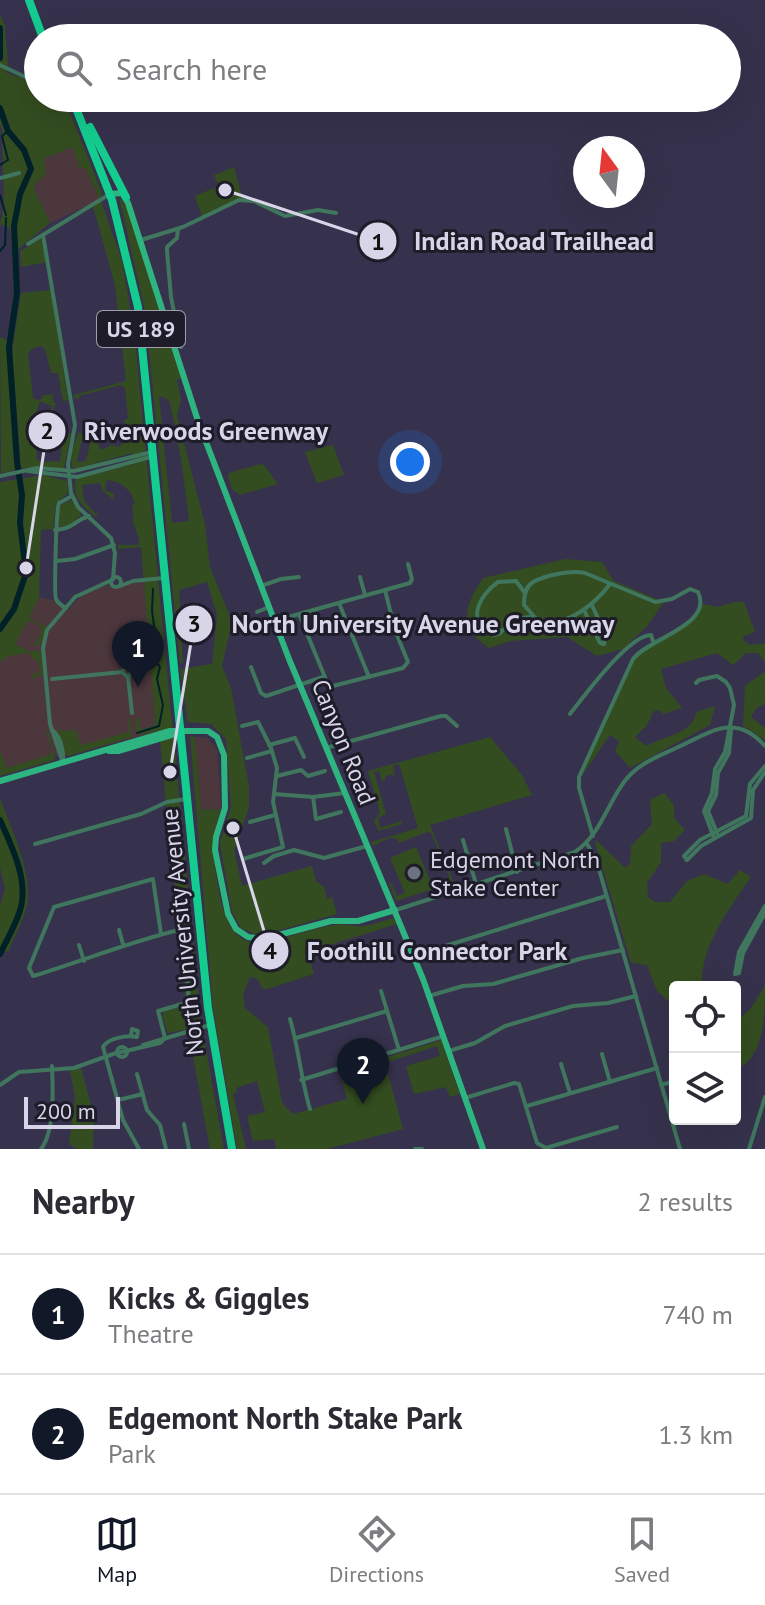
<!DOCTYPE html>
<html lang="en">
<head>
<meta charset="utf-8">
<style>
	:root { --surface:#fff; --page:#f2f2f3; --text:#2b2b33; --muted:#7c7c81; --line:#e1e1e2; --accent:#111827 }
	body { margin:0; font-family:"PT Sans",sans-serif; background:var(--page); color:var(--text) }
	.controls { position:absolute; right:24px; bottom:24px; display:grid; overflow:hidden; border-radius:8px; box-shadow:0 8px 32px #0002 }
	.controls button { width:72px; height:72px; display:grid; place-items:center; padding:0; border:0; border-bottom:2px solid var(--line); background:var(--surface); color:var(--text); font:40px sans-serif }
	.compass { position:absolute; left:573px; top:136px; width:72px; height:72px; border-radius:50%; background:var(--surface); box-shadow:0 8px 32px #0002; rotate:345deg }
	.scale { position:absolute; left:24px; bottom:20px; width:96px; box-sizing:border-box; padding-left:8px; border:4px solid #d7d5e7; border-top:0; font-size:22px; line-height:28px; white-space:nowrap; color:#d7d5e7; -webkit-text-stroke:6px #1e1c28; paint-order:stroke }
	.you { position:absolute; left:410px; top:462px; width:28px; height:28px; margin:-20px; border:6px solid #fff; border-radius:50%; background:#1a73e8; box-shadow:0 0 0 12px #1a73e833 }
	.badge { display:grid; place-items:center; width:52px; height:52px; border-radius:50%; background:var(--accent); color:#fff; font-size:26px; font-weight:700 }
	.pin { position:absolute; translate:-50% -66px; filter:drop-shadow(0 2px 4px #0008) }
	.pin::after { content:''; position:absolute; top:42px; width:28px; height:24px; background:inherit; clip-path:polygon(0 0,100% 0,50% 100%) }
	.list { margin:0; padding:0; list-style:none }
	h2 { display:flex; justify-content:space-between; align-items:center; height:104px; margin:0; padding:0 32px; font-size:34px }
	h2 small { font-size:26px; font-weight:400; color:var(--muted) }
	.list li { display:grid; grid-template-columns:52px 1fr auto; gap:24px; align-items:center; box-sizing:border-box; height:120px; padding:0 32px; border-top:2px solid var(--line) }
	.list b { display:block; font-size:30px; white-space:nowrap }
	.list p { margin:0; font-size:26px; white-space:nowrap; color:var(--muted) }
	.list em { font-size:26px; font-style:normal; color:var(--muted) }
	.icon { flex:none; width:44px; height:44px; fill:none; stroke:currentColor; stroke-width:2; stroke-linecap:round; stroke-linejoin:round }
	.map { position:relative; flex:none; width:765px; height:1149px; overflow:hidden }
	.search { position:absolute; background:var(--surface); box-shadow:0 8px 32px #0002; left:24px; right:24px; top:24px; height:88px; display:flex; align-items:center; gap:20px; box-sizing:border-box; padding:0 28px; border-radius:44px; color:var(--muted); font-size:30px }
	.sheet { height:344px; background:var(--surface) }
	nav { display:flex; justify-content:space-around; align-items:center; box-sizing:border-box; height:112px; border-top:2px solid var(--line); background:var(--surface); font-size:22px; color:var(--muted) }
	nav a { display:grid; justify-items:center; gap:4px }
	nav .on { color:var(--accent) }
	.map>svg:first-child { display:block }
</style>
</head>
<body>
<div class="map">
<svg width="765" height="1149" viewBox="0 0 765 1149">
	<rect width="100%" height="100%" fill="#36324d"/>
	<g fill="#4c373d">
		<path d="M72,147L79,166L85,168L100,200L50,223L34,189L36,182L44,159Z"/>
		<path d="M144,582L159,731L65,756H55L3,769L0,762V660L13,647L39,597L53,600L66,612L77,600L88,592L104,586Z"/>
		<path d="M195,737L207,738L217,749L221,809L201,810Z"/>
	</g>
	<g fill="#344d20" fill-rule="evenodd">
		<path d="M0,15L5,25L8,69L5,72L38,84V98H64L102,193L100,200L85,168L76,167L79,165L72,147L44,159L46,175L36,182L34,189L50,223L12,254L10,228L0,224L4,206L2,129L0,124Z"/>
		<path d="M234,167L243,200L202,217L195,196L219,186L214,175Z"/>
		<path d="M119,197C137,212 172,347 181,378L177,380L181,399L177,416L205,524L210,567L232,621L222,666L231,688L249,787V808L234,850L242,886L312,866L316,881L324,887L327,899L332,897L337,914L266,934H255L241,928L232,912L220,843L231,807L226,739L211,724L188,722L180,669L212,664L217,615L207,582L179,590L183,663H180L147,330L148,324ZM159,396L169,400C179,439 184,480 189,521L172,523Z"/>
		<path d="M101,201L122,261L134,330L201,1022L224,1149H210L188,1029L168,1033L162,1016L164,1011L186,1006L159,731L139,735L135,727L136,718H140L139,726L142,729L153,726L155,722L141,547L118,549V545H137L140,542L133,521L131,522L134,516L132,505L135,503C130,488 122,482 107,480L105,490L114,494L113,499L103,491L100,483L82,485L84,501L96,514L99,513L96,517C83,507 71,496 76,479L133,464L132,453L75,469L72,467L71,455L78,433L86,434L83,435L77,461L83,462L86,460L92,436L89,434L97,436L105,431L106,435L97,440L100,450L115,444V447H119L123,443L120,438L127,424L123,422L128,418L125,388L121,385L79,396V399L74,398V395L126,381L115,285L93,206Z"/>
		<path d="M41,239L47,262L21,267L20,251Z"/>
		<path d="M51,290L68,400L61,402L63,401L58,373H49L51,372L45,349L41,346L31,349L28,354L33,398L37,400L42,399V396L56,393L52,395L54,403H57L54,407V415H58L59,422L55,423V430L59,432L58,441V438H45L53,432L49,426L52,421L49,415L52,406L40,401L34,418L43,439L36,443L37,459L41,462L60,461L63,433L71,434L64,468H21L12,352L21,293Z"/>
		<path d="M0,337L7,340L15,470L1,473Z"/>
		<path d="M333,445L344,475L317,483L305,452Z"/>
		<path d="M260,464L264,465L278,484L240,495L232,489L228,477L229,473Z"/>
		<path d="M43,475L67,481L68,493L56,503L53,529L41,530L39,598L29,618L47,627L40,644L36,646L32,644H35L42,631L41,626L31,621L26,623L15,644L32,653L34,650L41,652L43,674L32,679V675L41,671L37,659L33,660L31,654C20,653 8,655 0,662V482Z"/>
		<path d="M71,500L80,512V516L69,526L59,527V506Z"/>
		<path d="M565,559L602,562L614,581L664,602L648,625L623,649L597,656L567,637L511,641L489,648C457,626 464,607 483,578Z"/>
		<path d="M735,602H744L755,632L744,636L743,640L750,645L765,643V662L758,653H746L733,665L717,653L661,669L666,688L682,708L663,714L660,710L654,711L647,725L635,737L646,746C663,737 694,733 696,712L715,706L710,725L630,768L615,751L619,741L610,735L581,777L635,658C655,636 690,634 703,604L718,607Z"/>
		<path d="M765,671V703L755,710L751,717L765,728V740L743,726L745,686Z"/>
		<path d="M127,718L130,720L132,737L68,756L65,754L58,731L60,728L63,731L76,730L81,745L129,732Z"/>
		<path d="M48,730L55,760L0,776V749L6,768L49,755L52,751L46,733Z"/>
		<path d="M190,736L195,737L201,810L221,809C209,843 213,853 218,887C233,974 272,936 333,925C343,923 353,927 363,926C373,925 383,921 393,918L397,924L307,952L314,974L264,990L256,978L250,977L243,995L245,1008L268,1027L282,1103L293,1114L347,1099L340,1072L441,1040L460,1094L450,1097L446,1087L414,1094L406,1066L440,1056L437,1046L385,1063L403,1129L327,1149H276L274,1139L253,1141L247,1116L265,1112L257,1081L236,1088L237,1092L233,1094L246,1149H237L213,1008Z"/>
		<path d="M490,737L522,775L532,795L430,825L454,883L441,887L439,884L450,879L431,833L427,832L399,843L396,838L392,839L391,837L373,846L371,842L418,828L399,764L393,766L395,777L392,774L385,776L386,780L382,781L379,771L374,772L386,814L378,818L380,828L401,821L402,824L379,831L374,821L380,812L368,771Z"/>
		<path d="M664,793L674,805V818L685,830L674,841L661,843V862L647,883L648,897L655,902H670L687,881L704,874L728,884L740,870L751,877C729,909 700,946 702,987H675V1007L657,991L647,965L631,963L595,843L596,840L625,868L630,863L631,846L652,824L650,800Z"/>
		<path d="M0,798C10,826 34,876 27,906C23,921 14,937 8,952L0,949V905L5,890L0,867Z"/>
		<path d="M416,847L432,885L437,888L396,901L389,883L391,882L397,896L405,893L390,858Z"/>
		<path d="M765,985C765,1013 765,1060 735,1069V1022L752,1007Z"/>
		<path d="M81,1068L94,1116L93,1149H77L69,1144L75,1097L70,1071Z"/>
	</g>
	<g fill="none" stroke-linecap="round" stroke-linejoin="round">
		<g stroke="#002128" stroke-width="2">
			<path d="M0,165L8,160L2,136L8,131"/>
			<path d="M0,195L6,215"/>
			<path d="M0,251L5,245L6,218"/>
			<path d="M137,733L159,726L163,705L157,679L160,667L155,660L158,654L152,611L153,589"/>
		</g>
		<g stroke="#002128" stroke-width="6">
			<path d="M0,28V58"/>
			<path d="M0,108L8,131L24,150L31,169L20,194L14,226L17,293L9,347L17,462L22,495L20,523L26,573L14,609L0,629"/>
			<path d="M0,820C11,845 28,878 21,907C17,923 7,939 0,954"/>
		</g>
		<g stroke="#3f765d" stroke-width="4">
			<path d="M0,65L38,83"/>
			<path d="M0,178L19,173"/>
			<path d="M178,229L177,238L167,247V251L171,297L181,347"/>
			<path d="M43,235L75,425L68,464L71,493L78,507L111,538L115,553L113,579"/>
			<path d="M141,240L183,227L239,200L254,201L285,216L318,210L336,213"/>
			<path d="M28,244L110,194"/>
			<path d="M28,471L77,477L150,457L153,454"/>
			<path d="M0,476L37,468L74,471L152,452"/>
			<path d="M55,530C76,528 73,521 89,516"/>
			<path d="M57,561L75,559L114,545"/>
			<path d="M360,577L365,595"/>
			<circle cx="116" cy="582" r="5"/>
			<path d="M120,586L133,581L164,578"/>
			<path d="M261,586L281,579L299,577"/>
			<path d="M525,593L516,581L498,582C478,596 465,624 494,635L500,633L514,619L530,617"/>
			<path d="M339,603L369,677"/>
			<path d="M66,608C62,606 58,603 56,599C54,595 56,510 59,503L72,496"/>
			<path d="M584,610L600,643L604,644L605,634L592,605"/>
			<path d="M257,612L269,607"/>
			<path d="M299,614L329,687L403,668L408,662L395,630L385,590"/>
			<path d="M274,621L410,583L412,579L408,564"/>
			<path d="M124,643L127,666"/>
			<path d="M251,667L261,693L266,696L323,677"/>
			<path d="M128,677L122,672L127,666L133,671L128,677L132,713"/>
			<path d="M52,679L122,672"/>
			<path d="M696,683L699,680L717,676L726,682L730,688L734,705L725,752L715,769L712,793L704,811L714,838"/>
			<path d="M570,714C585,695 629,635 651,635L653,641"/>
			<path d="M242,726L258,722L271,748L277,768L273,802L283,847L243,859"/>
			<path d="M52,730C61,736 64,753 63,763"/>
			<path d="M269,745L295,738L304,757"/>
			<path d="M326,748L441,716H446L457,726"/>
			<path d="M247,758L272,751"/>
			<path d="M63,763L50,724L43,648L47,630L75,597L112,580"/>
			<path d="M277,776L301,770L308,776L325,771"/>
			<path d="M274,794L313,797L345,793"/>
			<path d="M313,797L316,819L341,812"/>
			<path d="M250,822L275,815"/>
			<path d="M506,829L517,872"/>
			<path d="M717,833L708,811L716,795L718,773L729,753L731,730"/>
			<path d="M593,836L579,788V777L633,659C649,638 714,625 698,592L690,589L672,599L655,602L585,573C571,570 546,575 533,582C525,587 524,596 524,605L538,621C565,629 595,604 610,584"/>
			<path d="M463,840L476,884"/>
			<path d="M35,844L141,814L167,802L186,799"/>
			<path d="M587,844L596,859L680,1149"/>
			<path d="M687,860L684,856L700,840L746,816L750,784L765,766"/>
			<path d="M687,860L701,846L751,818L753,790L765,772"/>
			<path d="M264,863L274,856L294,850L324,858L367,846"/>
			<path d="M765,906L739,952L735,974L739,973L743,953L765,913"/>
			<path d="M396,910L575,852C600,835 607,805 624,782C637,764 657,757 676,748C708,734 734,711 765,746"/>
			<path d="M119,930L123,944"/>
			<path d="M161,934L153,879L54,907L29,968L33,976C83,961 131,941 183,929L189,1002L158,1011L165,1038"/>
			<path d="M79,945L84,961"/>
			<path d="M413,956L606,896"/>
			<path d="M381,991L399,1050"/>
			<path d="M429,996L463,986L493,984L583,958L623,950"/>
			<path d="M290,1019C299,1049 301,1080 310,1109"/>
			<path d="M131,1035L132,1029L138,1031L137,1037C127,1035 108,1038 103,1047L123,1120L139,1149"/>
			<path d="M296,1038L387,1011"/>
			<path d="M143,1045L210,1025"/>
			<circle cx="122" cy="1052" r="5"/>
			<path d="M449,1051L475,1043L505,1026L573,1006L608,1003L636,996"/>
			<path d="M602,1054L610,1082"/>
			<path d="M561,1064L570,1093"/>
			<path d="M137,1074L147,1110L160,1125L166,1149"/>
			<path d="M301,1080L444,1036"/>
			<path d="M0,1085L19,1072L74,1068L113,1054L160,1043L165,1038"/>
			<path d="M661,1085L675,1081"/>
			<path d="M465,1098L514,1083L519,1084L537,1143L546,1148L617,1127"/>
			<path d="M118,1100L143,1094"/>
			<path d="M527,1106L657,1068"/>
			<path d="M184,1124L189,1149"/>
			<path d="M41,1149C55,1131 53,1089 52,1066"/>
			<path d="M415,1149H422"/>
			<path d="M749,1149L765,1097"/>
		</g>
		<g stroke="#2eb481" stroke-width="6">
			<path d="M110,194L122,193L128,203L198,421L289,659L423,979L483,1149"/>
			<path d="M109,751H119L179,733"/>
			<path d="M0,781L170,731H208L217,737L224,755L225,808L216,837L215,850L228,914L236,929L248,937L264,939L331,921H358L395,910"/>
		</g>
		<g stroke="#14cc8f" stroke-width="8">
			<path d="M29,0L43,38"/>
			<path d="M72,98L112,200L138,307L208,1008L232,1149"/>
			<path d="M90,127L126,197"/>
		</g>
	</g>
	<circle fill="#6b7280" stroke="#1e1c28" stroke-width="3" cx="414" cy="873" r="8"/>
	<g text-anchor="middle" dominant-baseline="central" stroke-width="6" stroke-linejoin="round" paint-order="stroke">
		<rect fill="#1e1c28" stroke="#a09eae" stroke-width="2" x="97" y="311" width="88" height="36" rx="6"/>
		<g font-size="22" font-weight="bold" fill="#d7d5e7">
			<text x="141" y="329">US 189</text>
		</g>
		<g font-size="24" fill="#d7d5e7" stroke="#1e1c28">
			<text transform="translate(344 742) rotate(68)">Canyon Road</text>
			<text transform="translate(182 932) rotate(-96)">North University Avenue</text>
		</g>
		<g font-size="24" fill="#d7d5e7" stroke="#1e1c28" text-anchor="start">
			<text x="430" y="859">Edgemont North<tspan x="430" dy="28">Stake Center</tspan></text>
		</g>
	</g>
	<path fill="none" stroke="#d7d5e7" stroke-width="3" d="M225 190L378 241M26 568L47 431M170 772L194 624M233 828L270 951"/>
	<g fill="#d7d5e7" stroke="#1e1c28" stroke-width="3">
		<circle cx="225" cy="190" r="8"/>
		<circle cx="26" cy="568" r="8"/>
		<circle cx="170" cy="772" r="8"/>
		<circle cx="233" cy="828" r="8"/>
		<circle cx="378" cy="241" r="20"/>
		<circle cx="47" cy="431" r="20"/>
		<circle cx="194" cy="624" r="20"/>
		<circle cx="270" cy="951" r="20"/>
	</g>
	<g font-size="24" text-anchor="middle" font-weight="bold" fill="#111">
		<text x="378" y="250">1</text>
		<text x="47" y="439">2</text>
		<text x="194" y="632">3</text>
		<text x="270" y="959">4</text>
	</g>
	<g font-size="26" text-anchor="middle" font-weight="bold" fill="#d7d5e7" stroke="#1e1c28" stroke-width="6" stroke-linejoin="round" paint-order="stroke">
		<text x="534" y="250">Indian Road Trailhead</text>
		<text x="206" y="440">Riverwoods Greenway</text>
		<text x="423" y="633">North University Avenue Greenway</text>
		<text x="437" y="960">Foothill Connector Park</text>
	</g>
</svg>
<div class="controls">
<button><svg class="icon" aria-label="locate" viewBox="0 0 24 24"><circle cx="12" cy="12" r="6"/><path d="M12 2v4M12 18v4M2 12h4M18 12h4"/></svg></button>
<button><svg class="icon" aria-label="layers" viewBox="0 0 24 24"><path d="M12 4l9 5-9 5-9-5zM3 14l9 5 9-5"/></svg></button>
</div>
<svg class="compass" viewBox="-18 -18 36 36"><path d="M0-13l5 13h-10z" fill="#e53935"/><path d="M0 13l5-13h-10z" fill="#7c7c81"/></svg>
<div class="scale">200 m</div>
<div class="you"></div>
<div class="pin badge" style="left:138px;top:687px">1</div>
<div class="pin badge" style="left:363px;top:1104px">2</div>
<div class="search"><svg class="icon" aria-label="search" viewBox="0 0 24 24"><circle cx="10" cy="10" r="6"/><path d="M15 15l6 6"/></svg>Search here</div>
</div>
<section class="sheet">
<h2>Nearby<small>2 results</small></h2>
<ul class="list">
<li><span class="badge">1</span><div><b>Kicks &amp; Giggles</b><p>Theatre</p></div><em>740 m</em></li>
<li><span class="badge">2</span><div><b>Edgemont North Stake Park</b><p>Park</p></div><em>1.3 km</em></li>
</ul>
</section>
<nav>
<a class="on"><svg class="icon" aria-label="map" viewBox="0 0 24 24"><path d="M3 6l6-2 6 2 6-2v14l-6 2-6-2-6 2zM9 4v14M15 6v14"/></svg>Map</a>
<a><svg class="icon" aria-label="directions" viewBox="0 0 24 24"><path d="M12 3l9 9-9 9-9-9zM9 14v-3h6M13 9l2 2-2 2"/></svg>Directions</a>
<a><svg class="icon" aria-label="saved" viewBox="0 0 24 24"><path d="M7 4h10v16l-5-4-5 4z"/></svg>Saved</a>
</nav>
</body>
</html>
